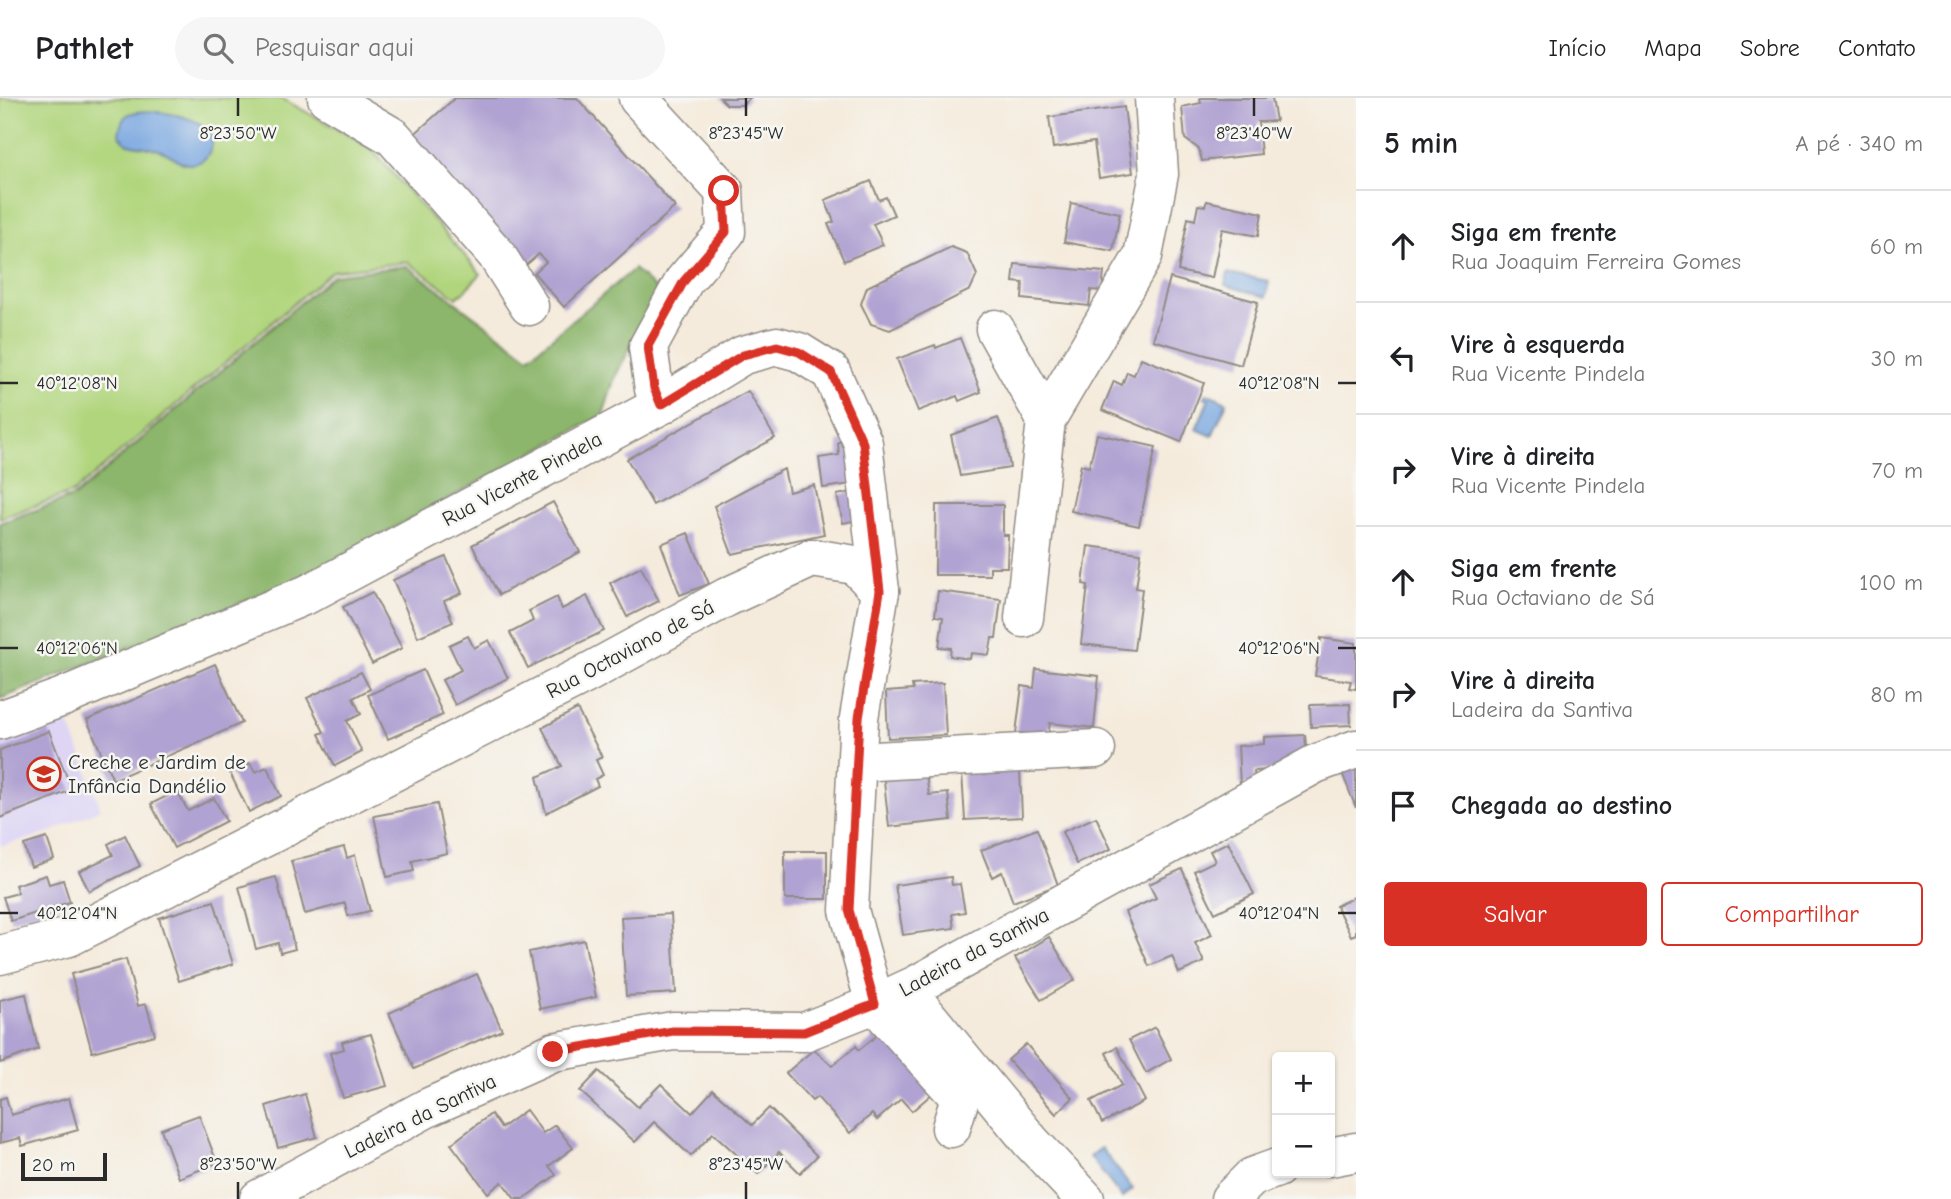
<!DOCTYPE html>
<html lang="pt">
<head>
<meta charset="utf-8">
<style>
	:root { --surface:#fff; --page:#f6f6f6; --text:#202124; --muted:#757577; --line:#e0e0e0; --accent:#d93025 }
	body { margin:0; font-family:"Comic Neue",sans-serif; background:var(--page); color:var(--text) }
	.controls { position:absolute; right:21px; bottom:21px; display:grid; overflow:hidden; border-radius:7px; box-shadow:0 2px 5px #0004 }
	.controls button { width:63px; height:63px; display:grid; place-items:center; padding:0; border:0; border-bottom:2px solid var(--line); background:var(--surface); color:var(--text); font:35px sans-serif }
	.scale { position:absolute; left:21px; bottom:18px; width:86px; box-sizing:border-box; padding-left:7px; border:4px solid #2b2b2b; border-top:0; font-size:19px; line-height:24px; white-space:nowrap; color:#2b2b2b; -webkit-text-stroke:5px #f6f6f2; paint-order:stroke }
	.stop { position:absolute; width:21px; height:21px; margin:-16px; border:5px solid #d93025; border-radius:50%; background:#fff }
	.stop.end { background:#d93025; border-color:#fff; box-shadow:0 2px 7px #0008 }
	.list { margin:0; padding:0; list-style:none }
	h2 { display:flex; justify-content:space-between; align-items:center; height:91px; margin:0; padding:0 28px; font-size:30px }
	h2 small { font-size:23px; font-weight:400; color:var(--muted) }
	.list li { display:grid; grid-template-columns:46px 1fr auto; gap:21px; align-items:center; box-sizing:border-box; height:112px; padding:0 28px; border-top:2px solid var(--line) }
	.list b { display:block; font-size:26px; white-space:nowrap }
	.list p { margin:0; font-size:23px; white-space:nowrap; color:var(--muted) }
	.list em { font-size:23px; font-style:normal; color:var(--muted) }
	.actions { display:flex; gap:14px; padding:21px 28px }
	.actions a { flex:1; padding:16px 0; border:2px solid var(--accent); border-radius:7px; text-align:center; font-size:24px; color:var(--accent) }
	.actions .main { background:var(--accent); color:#fff }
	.icon { flex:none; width:38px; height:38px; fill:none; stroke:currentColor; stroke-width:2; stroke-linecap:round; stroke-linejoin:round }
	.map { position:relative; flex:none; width:1356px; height:1101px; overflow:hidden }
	header { display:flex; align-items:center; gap:42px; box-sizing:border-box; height:98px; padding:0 35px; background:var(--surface); border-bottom:2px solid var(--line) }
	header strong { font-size:33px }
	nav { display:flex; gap:38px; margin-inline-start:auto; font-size:24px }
	.search { width:490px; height:63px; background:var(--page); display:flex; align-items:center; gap:18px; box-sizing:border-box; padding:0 24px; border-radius:38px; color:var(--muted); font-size:26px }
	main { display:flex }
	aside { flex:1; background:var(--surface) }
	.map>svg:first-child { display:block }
</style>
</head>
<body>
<header>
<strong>Pathlet</strong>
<div class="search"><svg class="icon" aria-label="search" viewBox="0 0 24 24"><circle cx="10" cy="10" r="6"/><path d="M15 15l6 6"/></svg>Pesquisar aqui</div>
<nav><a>Início</a><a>Mapa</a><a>Sobre</a><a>Contato</a></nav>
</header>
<main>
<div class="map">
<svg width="1356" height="1101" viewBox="0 0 1356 1101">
	<rect width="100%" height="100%" fill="#f6f6f2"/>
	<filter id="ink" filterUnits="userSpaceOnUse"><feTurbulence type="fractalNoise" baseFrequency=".0143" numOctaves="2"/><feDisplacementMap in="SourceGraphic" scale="14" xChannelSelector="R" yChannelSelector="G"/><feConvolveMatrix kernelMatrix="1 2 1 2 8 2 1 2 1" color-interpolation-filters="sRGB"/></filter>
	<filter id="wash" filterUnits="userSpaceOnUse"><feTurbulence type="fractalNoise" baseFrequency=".00686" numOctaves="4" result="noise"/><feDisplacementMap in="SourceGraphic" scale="28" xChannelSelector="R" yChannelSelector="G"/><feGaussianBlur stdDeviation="1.57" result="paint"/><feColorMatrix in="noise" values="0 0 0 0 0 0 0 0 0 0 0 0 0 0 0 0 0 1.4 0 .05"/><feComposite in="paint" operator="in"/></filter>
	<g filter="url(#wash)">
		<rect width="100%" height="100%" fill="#f5ebdc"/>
		<path fill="#ded5f5" d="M66,616L101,711L46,736L0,748V641Z"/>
		<path fill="#b1d57d" stroke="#6e8054" stroke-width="2" d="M0,0H281L352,39L374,54L481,176L457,200L408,164L332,173L74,394L0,420Z"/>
		<path fill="#8cb66c" stroke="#5c704c" stroke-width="2" d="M407,168L529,259L634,171L659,194L615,279L603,317L300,481L0,601V425L75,398L333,177Z"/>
		<g fill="#76a4df" stroke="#506885" stroke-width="2">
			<path d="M150,13C170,15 226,22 209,55C206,61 199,65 192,66C181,67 176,60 168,56C154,48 140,50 126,45L119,36C122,14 129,14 150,13Z"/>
			<path d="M1228,175L1269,183L1266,199L1225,187Z"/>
			<path d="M1206,295L1227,304L1212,338L1196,331L1209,301L1204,299Z"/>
			<path d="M1101,1050L1133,1091L1122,1100L1090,1059Z"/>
		</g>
		<g id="blocks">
			<g fill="#b0a2d2">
				<path d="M455,0H577L675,109L564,209L534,175L546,164L539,156L526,167L411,39Z"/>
				<path d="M720,0H750L742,7H727Z"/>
				<path d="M1200,0H1272L1276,23L1258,24L1261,56L1202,63L1199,51L1185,41L1182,9L1201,5Z"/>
				<path d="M1124,9L1133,75L1099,80L1094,44L1053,50L1049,19Z"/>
				<path d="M871,83L879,102L886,99L894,117L873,126L883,147L844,163L828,126L834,124L825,102Z"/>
				<path d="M1207,103L1262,115L1258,138L1222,131L1212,180L1178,173L1188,120L1195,122L1198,107L1205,108Z"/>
				<path d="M1071,105L1120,115L1113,153L1064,144Z"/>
				<path d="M951,149L967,155L977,177L970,192L890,232L871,226L861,206L867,189Z"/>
				<path d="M1015,166L1104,174L1102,193L1091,192L1089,208L1022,201L1023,185L1013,184Z"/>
				<path d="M1170,180L1258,204L1241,267L1153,242Z"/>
				<path d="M960,240L981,294L959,303L957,298L918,313L897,261L935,247L936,250Z"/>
				<path d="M1141,260L1204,285L1181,344L1102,312L1114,283L1122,287L1127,274L1134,277Z"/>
				<path d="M748,293L775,340L653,407L627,361Z"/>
				<path d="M998,320L1005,337L1010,370L960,378L951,337Z"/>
				<path d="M1097,336L1156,349L1139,428L1071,413L1081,367L1089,369Z"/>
				<path d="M852,342L858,385L823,390L819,360L839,357L838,344Z"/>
				<path d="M784,371L789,394L814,387L824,436L732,456L714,408Z"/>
				<path d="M856,393L862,421L843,425L837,397Z"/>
				<path d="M553,404L580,454L499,497L472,447Z"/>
				<path d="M936,407H1003V437H1008L1007,469H990V477H935Z"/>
				<path d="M688,435L709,486L680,497L661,446Z"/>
				<path d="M1088,448L1141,455L1136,490L1142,491L1134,552L1081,546L1088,487L1083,486Z"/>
				<path d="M446,459L462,495L444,503L453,524L418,539L393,482Z"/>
				<path d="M641,469L659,503L627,519L610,485Z"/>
				<path d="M938,493L1001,501L996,540H992L989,557L971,555L970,561L950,558L951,550L939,549L943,519L935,518Z"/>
				<path d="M372,494L402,550L372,566L343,509Z"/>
				<path d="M587,498L604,533L528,570L510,535L533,523L529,513L557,499L562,511Z"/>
				<path d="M468,538L474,550L489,542L508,580L455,607L442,582L461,572L449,547Z"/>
				<path d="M1321,540L1356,545V591L1349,590L1351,583L1315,578Z"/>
				<path d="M215,566L242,625L113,682L87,622Z"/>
				<path d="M1036,571L1099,578L1094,630L1050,625L1048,638L1016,635L1022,588L1034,590Z"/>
				<path d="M423,572L443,617L388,641L368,597Z"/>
				<path d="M361,574L370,591L353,600L361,616L347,623L362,654L335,668L319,636L324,634L307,600Z"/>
				<path d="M943,585L946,637L888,640L886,594L913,592L912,587Z"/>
				<path d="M1350,606L1351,627L1311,629L1310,607Z"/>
				<path d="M577,611L602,659L596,662L603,677L595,681L598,688L546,715L537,679L562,668L542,630Z"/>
				<path d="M49,633L72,692L0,720V652Z"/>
				<path d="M1305,637L1307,660L1290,671L1254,673L1255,687H1240L1238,648L1264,646V639Z"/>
				<path d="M1356,655V710L1341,672Z"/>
				<path d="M250,665L255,674L267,669L281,698L249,714L230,675Z"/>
				<path d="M925,670L929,697L948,695L951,722L889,729L883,674Z"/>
				<path d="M1020,672L1022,719L965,722L962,675Z"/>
				<path d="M177,693L188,713L214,700L226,723L174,750L151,706Z"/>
				<path d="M437,706L447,755L412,763L414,773L387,779L374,718Z"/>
				<path d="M1096,719L1111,751L1077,766L1062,734Z"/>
				<path d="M1037,731L1058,787L1013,804L1002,774L992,779L981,752Z"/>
				<path d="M125,737L140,768L89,793L79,773L113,757L108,746Z"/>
				<path d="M47,740L54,761L31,769L24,747Z"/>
				<path d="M1228,744L1254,796L1215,815L1194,773L1215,763L1210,753Z"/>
				<path d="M344,749L347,760L355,757L370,813L348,818L345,805L305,816L291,763Z"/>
				<rect x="785" y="753" width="42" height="48"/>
				<path d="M1182,771L1212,837L1195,845L1204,864L1179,875L1172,858L1149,868L1125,814L1156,800L1149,786Z"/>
				<path d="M46,777L49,786L63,782L70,804L11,823L3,799L18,795L15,787Z"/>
				<path d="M276,779L295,851L280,855L278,845L256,851L239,789Z"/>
				<path d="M951,779L952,787L960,786L965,814L952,816L954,830L903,837L895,787Z"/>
				<path d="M1356,798V836L1351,838L1336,808Z"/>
				<path d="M214,803L233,866L179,883L159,820Z"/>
				<path d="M671,816L676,895L626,898L621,819Z"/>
				<path d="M1049,839L1075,882L1041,902L1015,860Z"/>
				<path d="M584,842L596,899L540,911L529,854Z"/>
				<path d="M126,861L138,908L146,906L155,937L92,954L71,876Z"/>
				<path d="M477,876L502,932L414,971L389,915Z"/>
				<path d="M26,896L38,951L0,965V902Z"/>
				<path d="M888,928L940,989L912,1013L901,1001L877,1022L872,1016L850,1035L817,999L812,1003L786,975L814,951L832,968L856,948L859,952Z"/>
				<path d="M1155,929L1171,961L1146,975L1129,942Z"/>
				<path d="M371,936L387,988L343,1000L330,955L344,951L342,944Z"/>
				<path d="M1026,946L1073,1000L1056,1016L1008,962Z"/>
				<path d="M1117,949L1145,1003L1102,1025L1091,1003L1122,987L1106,955Z"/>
				<path d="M599,973L638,1009L661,986L692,1015L713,992L752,1027L769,1010L817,1058L800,1075L779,1054L758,1076L713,1035L691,1058L654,1024L635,1044L580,993Z"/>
				<path d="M305,996L317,1039L278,1050L266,1008Z"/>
				<path d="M6,999L11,1017L69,1000L78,1032L22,1048L20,1040L0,1045V1001Z"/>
				<path d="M526,1012L543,1035L555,1027L573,1050L549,1068L556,1077L523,1101H515L502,1084L488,1095L451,1046L491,1016L501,1030Z"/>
				<path d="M199,1017L217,1065L179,1080L161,1031Z"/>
			</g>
		</g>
	</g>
	<g filter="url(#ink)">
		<use href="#blocks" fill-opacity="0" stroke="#908b84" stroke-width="2"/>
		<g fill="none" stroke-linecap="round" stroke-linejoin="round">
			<defs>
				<g id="minor">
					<path d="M327,0L393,39L496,156L529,208"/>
					<path d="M638,0L724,93L726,134L684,183L648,249L654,291L661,307"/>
					<path d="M995,231L1046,322"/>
					<path d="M1024,520L1046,322L1143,158L1159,76L1154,0"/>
					<path d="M0,622L63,599L308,496L661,307L743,257L777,248L799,254L831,274L863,345L880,493"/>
					<path d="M857,664L1096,651"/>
					<path d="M0,857L69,839L586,576L727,499L812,460L855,467L880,493L859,620L849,812L875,906L960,1000L951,1030"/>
					<path d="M906,892L1031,1044L1085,1101"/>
					<path d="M1330,1059L1356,1054"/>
					<path d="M259,1101L427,1010L553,954L673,933L804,934L875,906L916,887L1315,666L1356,651"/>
					<path d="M1230,1101L1252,1079L1277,1070"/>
				</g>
			</defs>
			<use href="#minor" stroke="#908b84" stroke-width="41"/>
			<use href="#minor" stroke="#fff" stroke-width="38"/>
		</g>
	</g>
	<g fill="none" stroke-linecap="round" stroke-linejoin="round" filter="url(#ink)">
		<path stroke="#d93025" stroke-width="9" d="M553,954L673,933L804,934L875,906L849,812L859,620L880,493L863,345L831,274L799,254L777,248L743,257L661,307L654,290L648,248L684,183L726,134L724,93"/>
	</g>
	<path fill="none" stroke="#2b2b2b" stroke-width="2.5" d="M238,0V18M746,0V18M1254,0V18M0,285H18M1338,285H1356M0,550H18M1338,550H1356M0,815H18M1338,815H1356M238,1084V1101M746,1084V1101"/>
	<defs>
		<symbol id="school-ring" viewBox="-11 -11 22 22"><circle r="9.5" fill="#f6f6f2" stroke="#c8321e" stroke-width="1.5"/><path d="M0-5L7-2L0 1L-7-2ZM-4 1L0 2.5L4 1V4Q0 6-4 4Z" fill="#c8321e"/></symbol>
	</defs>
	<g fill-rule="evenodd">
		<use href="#school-ring" x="25" y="657" width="38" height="38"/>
	</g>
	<g text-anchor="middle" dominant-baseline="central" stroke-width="5" stroke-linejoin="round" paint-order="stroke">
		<g font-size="21" fill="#2b2b2b" stroke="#f6f6f2">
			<text transform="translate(522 381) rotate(-28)">Rua Vicente Pindela</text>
			<text transform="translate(630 551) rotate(-28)">Rua Octaviano de Sá</text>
			<text transform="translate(974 854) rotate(-28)">Ladeira da Santiva</text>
			<text transform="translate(420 1018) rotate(-26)">Ladeira da Santiva</text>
		</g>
		<g font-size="21" fill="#2b2b2b" stroke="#f6f6f2" text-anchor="start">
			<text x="68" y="664">Creche e Jardim de<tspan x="68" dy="24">Infância Dandélio</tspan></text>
		</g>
	</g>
	<g font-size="18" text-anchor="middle" fill="#2b2b2b" stroke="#f6f6f2" stroke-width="5" stroke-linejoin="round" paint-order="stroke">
		<text x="238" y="41">8°23'50"W</text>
		<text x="746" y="41">8°23'45"W</text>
		<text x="1254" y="41">8°23'40"W</text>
		<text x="77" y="291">40°12'08"N</text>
		<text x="1279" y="291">40°12'08"N</text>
		<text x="77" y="556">40°12'06"N</text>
		<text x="1279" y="556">40°12'06"N</text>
		<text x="77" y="821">40°12'04"N</text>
		<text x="1279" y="821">40°12'04"N</text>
		<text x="238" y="1072">8°23'50"W</text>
		<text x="746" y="1072">8°23'45"W</text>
	</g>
</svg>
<div class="controls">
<button>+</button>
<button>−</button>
</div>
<div class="scale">20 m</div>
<div class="stop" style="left:724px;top:93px"></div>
<div class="stop end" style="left:553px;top:954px"></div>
</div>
<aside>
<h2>5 min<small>A pé · 340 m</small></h2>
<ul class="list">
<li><svg class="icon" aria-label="ahead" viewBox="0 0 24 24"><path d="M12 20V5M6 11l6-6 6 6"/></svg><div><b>Siga em frente</b><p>Rua Joaquim Ferreira Gomes</p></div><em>60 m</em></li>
<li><svg class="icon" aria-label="left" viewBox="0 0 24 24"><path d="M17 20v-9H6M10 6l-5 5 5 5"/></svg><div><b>Vire à esquerda</b><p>Rua Vicente Pindela</p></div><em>30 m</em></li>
<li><svg class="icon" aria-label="right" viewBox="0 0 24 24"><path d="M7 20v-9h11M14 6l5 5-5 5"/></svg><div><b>Vire à direita</b><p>Rua Vicente Pindela</p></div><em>70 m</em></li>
<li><svg class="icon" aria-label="ahead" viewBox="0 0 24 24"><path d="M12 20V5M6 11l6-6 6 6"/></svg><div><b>Siga em frente</b><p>Rua Octaviano de Sá</p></div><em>100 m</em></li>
<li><svg class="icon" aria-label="right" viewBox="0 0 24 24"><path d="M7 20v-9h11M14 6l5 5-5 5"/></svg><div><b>Vire à direita</b><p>Ladeira da Santiva</p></div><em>80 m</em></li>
<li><svg class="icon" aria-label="arrive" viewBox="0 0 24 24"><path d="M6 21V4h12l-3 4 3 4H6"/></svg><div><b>Chegada ao destino</b></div></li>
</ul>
<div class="actions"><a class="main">Salvar</a><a>Compartilhar</a></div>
</aside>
</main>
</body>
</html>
